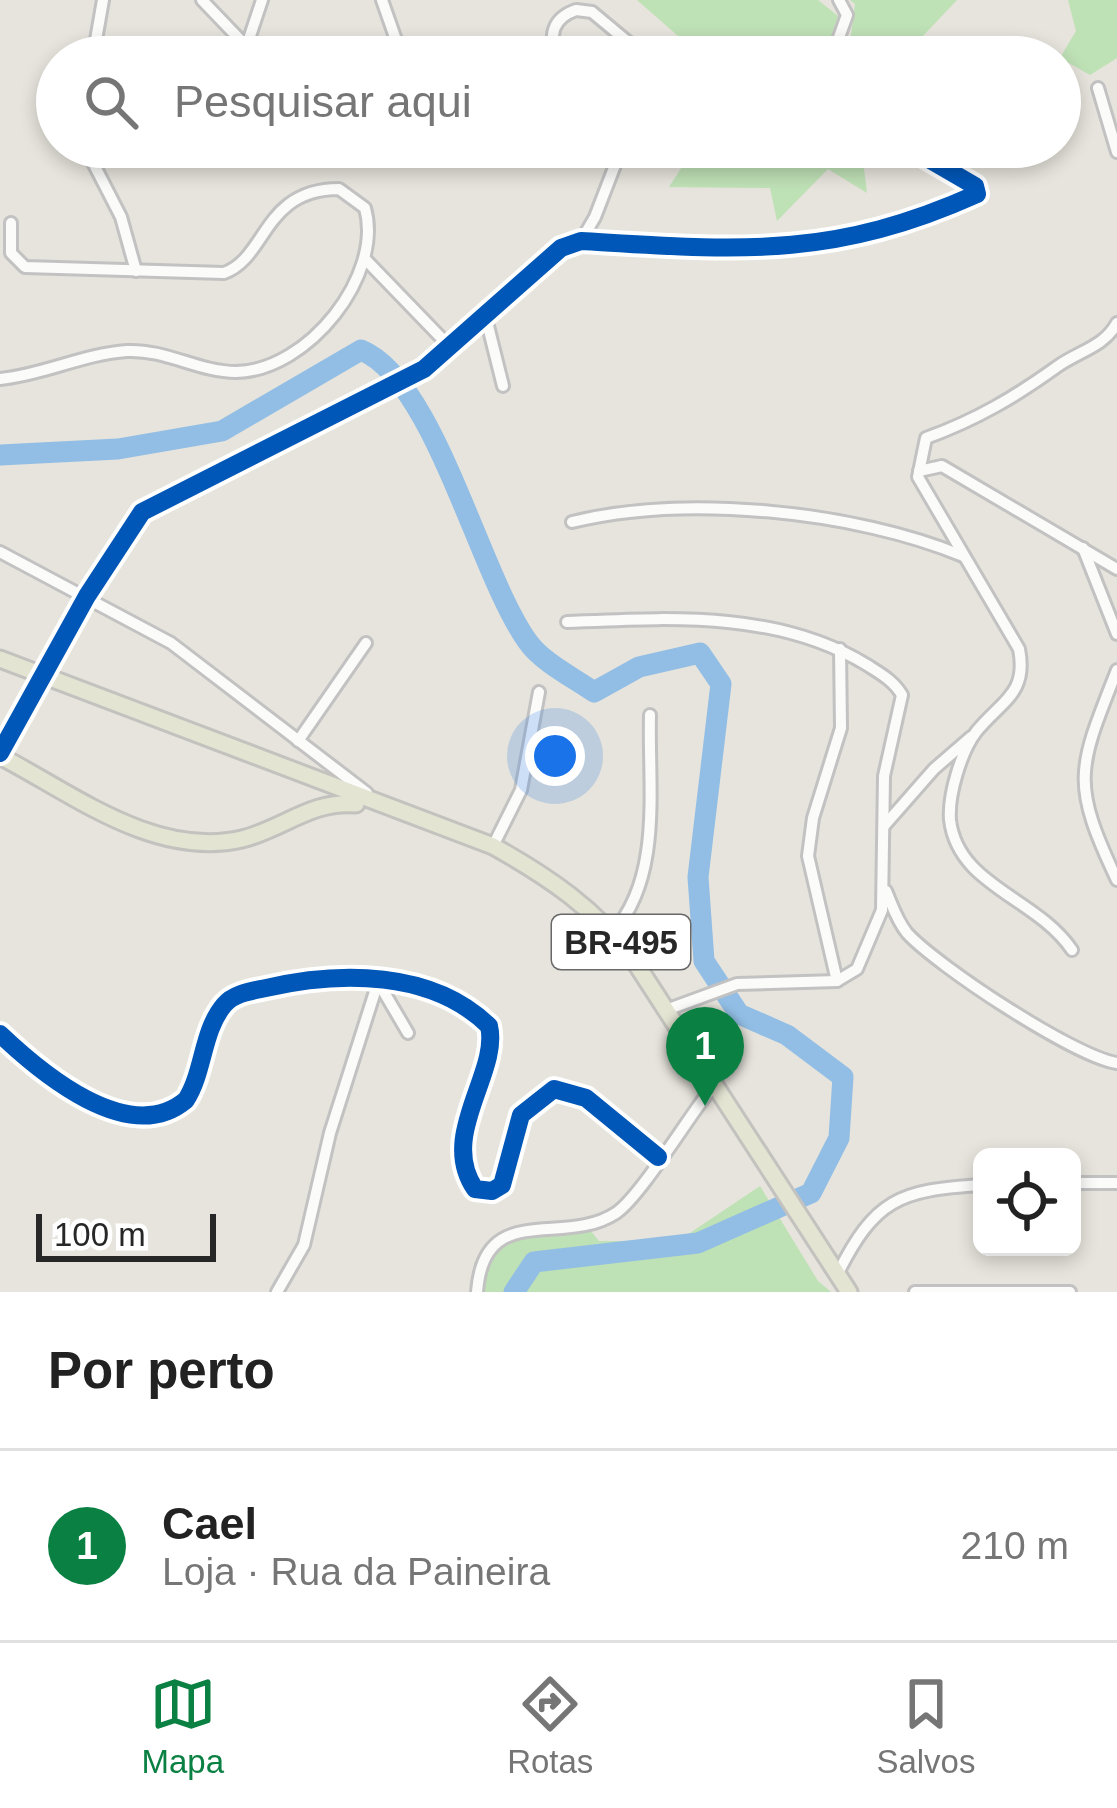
<!DOCTYPE html>
<html lang="pt">
<head>
<meta charset="utf-8">
<style>
	:root { --surface:#fff; --page:#f2f2f2; --text:#222; --muted:#767676; --line:#e0e0e0; --accent:#0b8043 }
	body { margin:0; font-family:Arial,sans-serif; background:var(--page); color:var(--text) }
	.controls { position:absolute; right:36px; bottom:36px; display:grid; overflow:hidden; border-radius:18px; box-shadow:0 6px 18px #0003 }
	.controls button { width:108px; height:108px; display:grid; place-items:center; padding:0; border:0; border-bottom:3px solid var(--line); background:var(--surface); color:var(--text); font:60px sans-serif }
	.scale { position:absolute; left:36px; bottom:30px; width:180px; box-sizing:border-box; padding-left:12px; border:6px solid #272727; border-top:0; font-size:33px; line-height:42px; white-space:nowrap; color:#272727; -webkit-text-stroke:9px #fff; paint-order:stroke }
	.you { position:absolute; left:555px; top:756px; width:42px; height:42px; margin:-30px; border:9px solid #fff; border-radius:50%; background:#1a73e8; box-shadow:0 0 0 18px #1a73e833 }
	.badge { display:grid; place-items:center; width:78px; height:78px; border-radius:50%; background:var(--accent); color:#fff; font-size:39px; font-weight:700 }
	.pin { position:absolute; translate:-50% -99px; filter:drop-shadow(0 3px 6px #0008) }
	.pin::after { content:''; position:absolute; top:63px; width:42px; height:36px; background:inherit; clip-path:polygon(0 0,100% 0,50% 100%) }
	.list { margin:0; padding:0; list-style:none }
	h2 { display:flex; justify-content:space-between; align-items:center; height:156px; margin:0; padding:0 48px; font-size:51px }
	h2 small { font-size:39px; font-weight:400; color:var(--muted) }
	.list li { display:grid; grid-template-columns:78px 1fr auto; gap:36px; align-items:center; box-sizing:border-box; height:192px; padding:0 48px; border-top:3px solid var(--line) }
	.list b { display:block; font-size:45px; white-space:nowrap }
	.list p { margin:0; font-size:39px; white-space:nowrap; color:var(--muted) }
	.list em { font-size:39px; font-style:normal; color:var(--muted) }
	.icon { flex:none; width:66px; height:66px; fill:none; stroke:currentColor; stroke-width:2; stroke-linecap:round; stroke-linejoin:round }
	.map { position:relative; flex:none; width:1117px; height:1292px; overflow:hidden }
	.search { position:absolute; background:var(--surface); box-shadow:0 6px 18px #0003; left:36px; right:36px; top:36px; height:132px; display:flex; align-items:center; gap:30px; box-sizing:border-box; padding:0 42px; border-radius:66px; color:var(--muted); font-size:45px }
	.sheet { height:348px; background:var(--surface) }
	nav { display:flex; justify-content:space-around; align-items:center; box-sizing:border-box; height:168px; border-top:3px solid var(--line); background:var(--surface); font-size:33px; color:var(--muted) }
	nav a { display:grid; justify-items:center; gap:6px }
	nav .on { color:var(--accent) }
	.map>svg:first-child { display:block }
</style>
</head>
<body>
<div class="map">
<svg width="1117" height="1292" viewBox="0 0 1117 1292">
	<rect width="100%" height="100%" fill="#e6e4dc"/>
	<g fill="#bfe1b6">
		<path d="M637,0H818L838,16L828,57H684L686,43Z"/>
		<path d="M850,0H957L903,57H848L855,4Z"/>
		<path d="M1068,0H1117V58L1090,75L1060,58L1076,31Z"/>
		<path d="M679,147H886L863,161L867,193L828,169L777,221L770,188L669,187L687,159Z"/>
		<path d="M760,1186L818,1281L831,1292H480L474,1263L497,1240L590,1230L599,1241H668L690,1233Z"/>
	</g>
	<g fill="none" stroke-linecap="round" stroke-linejoin="round">
		<path stroke="#92bee5" stroke-width="21" d="M0,455L118,449L222,431L361,350C435,380 479,575 528,642C542,662 574,678 594,692L639,667L700,653L721,684L698,877L704,961L739,1014L787,1035L843,1077L839,1138L811,1193L698,1243L534,1262L514,1292"/>
		<defs>
			<g id="street">
				<path d="M202,0L248,48"/>
				<path d="M382,0L402,57"/>
				<path d="M93,57L103,0"/>
				<path d="M243,57L262,0"/>
				<path d="M559,57C547,36 553,18 576,10L592,12L646,57"/>
				<path d="M832,57L847,15L839,0"/>
				<path d="M1098,88L1117,152"/>
				<path d="M85,147L121,217L136,271"/>
				<path d="M581,241L595,217L622,147"/>
				<path d="M365,259L450,347"/>
				<path d="M485,314L503,386"/>
				<path d="M0,379C43,375 83,354 127,351C165,349 199,372 236,372C308,371 384,275 365,208L339,189C263,189 267,258 224,273L25,267L11,253V223"/>
				<path d="M919,471L942,466L1117,569"/>
				<path d="M572,522C686,494 855,511 963,556"/>
				<path d="M1083,548L1117,634"/>
				<path d="M0,552L171,643L367,793"/>
				<path d="M567,622C669,618 777,610 867,665C881,674 894,681 902,695L884,776L882,910L857,969L837,981L737,984L666,1010"/>
				<path d="M1117,670C1078,769 1070,781 1117,880"/>
				<path d="M298,741L366,643"/>
				<path d="M0,753L87,596L142,512L424,369L561,248L581,241C735,250 830,260 977,194L975,186L908,147"/>
				<path d="M884,826L934,769L971,737"/>
				<path d="M493,846L521,790L539,692"/>
				<path d="M886,891C892,905 897,921 907,933C937,966 1075,1057 1117,1063"/>
				<path d="M613,932C663,876 648,786 650,715"/>
				<path d="M1072,950C1036,897 958,886 950,820C948,795 961,752 976,732C1001,701 1028,694 1019,649L918,477L926,438C976,420 1015,397 1058,366C1079,351 1104,347 1117,323"/>
				<path d="M837,981L808,856L813,818L841,728L840,649"/>
				<path d="M378,982L408,1033"/>
				<path d="M0,1034C40,1072 129,1148 186,1100C204,1072 202,1031 224,1005C234,993 252,991 266,988C339,971 432,970 489,1026C500,1073 438,1135 475,1189L492,1191L502,1185L521,1115L554,1089L586,1098L658,1157"/>
				<path d="M1072,1183H1117"/>
				<path d="M837,1275C875,1199 899,1190 982,1185"/>
				<path d="M277,1292L304,1245L330,1133L379,979"/>
				<path d="M477,1292C484,1199 563,1248 616,1213C641,1196 690,1114 714,1085"/>
				<path d="M915,1292H1070"/>
			</g>
			<g id="primary">
				<path d="M0,659L493,846C547,876 596,909 633,959L849,1292"/>
				<path d="M0,756C73,794 155,859 242,839C283,829 311,800 356,804"/>
			</g>
		</defs>
		<use href="#street" stroke="#c3c2c2" stroke-width="16"/>
		<use href="#primary" stroke="#c3c2bf" stroke-width="21"/>
		<use href="#street" stroke="#fbfbfa" stroke-width="10"/>
		<use href="#primary" stroke="#e4e4d3" stroke-width="15"/>
		<defs>
			<g id="cycleway">
				<path d="M0,753L87,596L142,512L424,369L561,248L581,241C735,250 830,260 977,194L975,186L908,147"/>
				<path d="M0,1034C40,1072 129,1148 186,1100C204,1072 202,1031 224,1005C234,993 252,991 266,988C339,971 432,970 489,1026C500,1073 438,1135 475,1189L492,1191L502,1185L521,1115L554,1089L586,1098L658,1157"/>
			</g>
		</defs>
		<use href="#cycleway" stroke="#fff" stroke-width="26"/>
		<use href="#cycleway" stroke="#0057b8" stroke-width="18"/>
	</g>
	<g text-anchor="middle" dominant-baseline="central" stroke-width="9" stroke-linejoin="round" paint-order="stroke">
		<rect fill="#fff" stroke="#686868" stroke-width="3" x="552" y="915" width="138" height="54" rx="9"/>
		<g font-size="33" font-weight="bold" fill="#272727">
			<text x="621" y="942">BR-495</text>
		</g>
	</g>
</svg>
<div class="controls">
<button><svg class="icon" aria-label="locate" viewBox="0 0 24 24"><circle cx="12" cy="12" r="6"/><path d="M12 2v4M12 18v4M2 12h4M18 12h4"/></svg></button>
</div>
<div class="scale">100 m</div>
<div class="you"></div>
<div class="pin badge" style="left:705px;top:1106px">1</div>
<div class="search"><svg class="icon" aria-label="search" viewBox="0 0 24 24"><circle cx="10" cy="10" r="6"/><path d="M15 15l6 6"/></svg>Pesquisar aqui</div>
</div>
<section class="sheet">
<h2>Por perto<small></small></h2>
<ul class="list">
<li><span class="badge">1</span><div><b>Cael</b><p>Loja · Rua da Paineira</p></div><em>210 m</em></li>
</ul>
</section>
<nav>
<a class="on"><svg class="icon" aria-label="map" viewBox="0 0 24 24"><path d="M3 6l6-2 6 2 6-2v14l-6 2-6-2-6 2zM9 4v14M15 6v14"/></svg>Mapa</a>
<a><svg class="icon" aria-label="directions" viewBox="0 0 24 24"><path d="M12 3l9 9-9 9-9-9zM9 14v-3h6M13 9l2 2-2 2"/></svg>Rotas</a>
<a><svg class="icon" aria-label="saved" viewBox="0 0 24 24"><path d="M7 4h10v16l-5-4-5 4z"/></svg>Salvos</a>
</nav>
</body>
</html>
